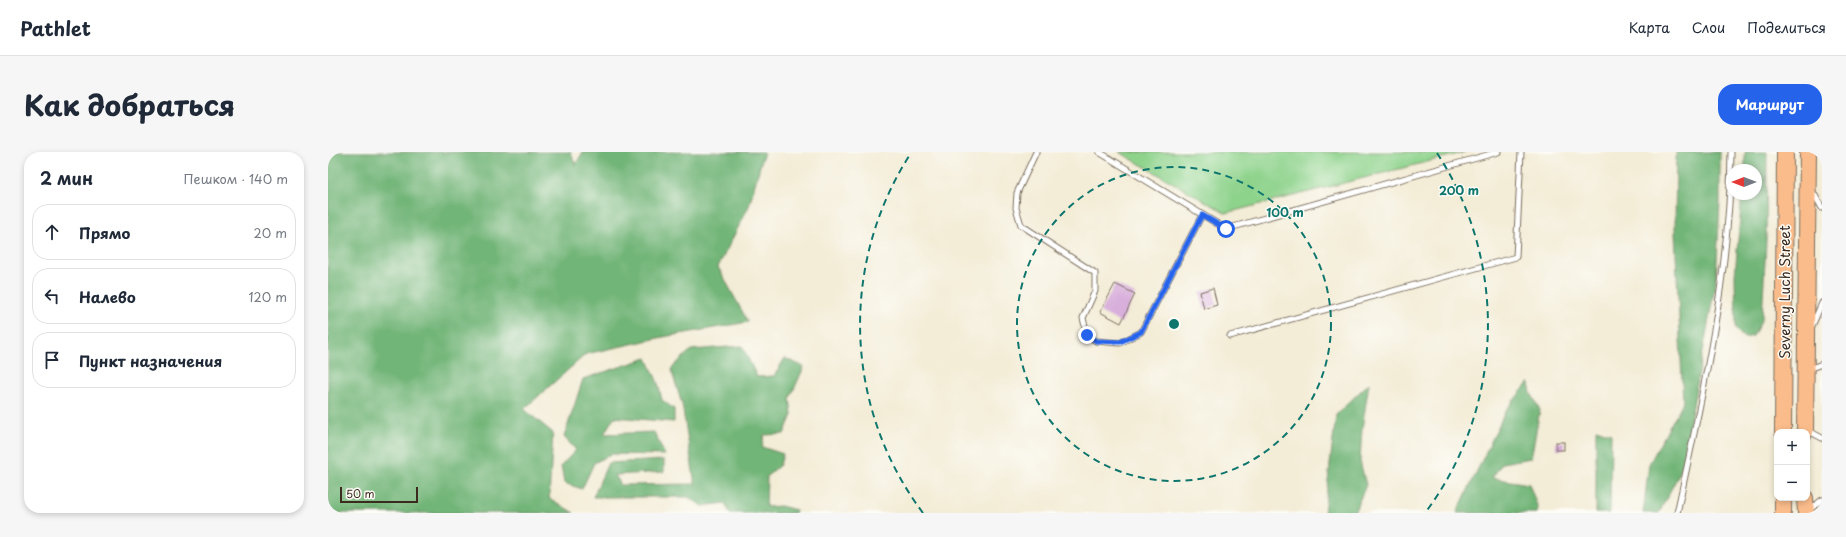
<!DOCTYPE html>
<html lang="ru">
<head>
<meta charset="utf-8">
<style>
	:root { --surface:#fff; --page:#f6f6f7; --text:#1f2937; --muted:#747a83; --line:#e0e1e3; --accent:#2563eb }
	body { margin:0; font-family:"Playpen Sans",sans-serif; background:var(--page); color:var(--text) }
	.controls { position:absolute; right:12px; bottom:12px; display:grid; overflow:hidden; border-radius:8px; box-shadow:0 2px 6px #0003 }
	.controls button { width:36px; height:36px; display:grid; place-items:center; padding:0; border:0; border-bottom:1px solid var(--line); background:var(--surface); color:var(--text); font:20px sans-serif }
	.compass { position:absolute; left:1398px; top:12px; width:36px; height:36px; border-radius:50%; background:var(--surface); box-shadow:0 2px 6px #0003; rotate:270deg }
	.scale { position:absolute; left:12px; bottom:10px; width:78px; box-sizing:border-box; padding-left:4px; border:2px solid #3b2a1e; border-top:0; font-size:11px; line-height:14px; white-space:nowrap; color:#3b2a1e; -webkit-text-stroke:3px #fdfcf7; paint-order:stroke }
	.stop { position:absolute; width:12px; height:12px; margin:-9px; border:3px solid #2563eb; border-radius:50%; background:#fff }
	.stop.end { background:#2563eb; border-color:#fff; box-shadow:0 1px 4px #0008 }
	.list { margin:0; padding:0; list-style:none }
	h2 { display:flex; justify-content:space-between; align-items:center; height:52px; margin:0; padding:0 16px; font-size:17px }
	h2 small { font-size:13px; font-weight:400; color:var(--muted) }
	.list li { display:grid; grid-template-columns:26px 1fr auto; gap:12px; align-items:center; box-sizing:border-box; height:56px; margin:0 8px 8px; padding:0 8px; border:1px solid var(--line); border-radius:16px }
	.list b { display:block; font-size:15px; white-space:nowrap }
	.list em { font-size:13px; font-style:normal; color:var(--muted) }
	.icon { flex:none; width:22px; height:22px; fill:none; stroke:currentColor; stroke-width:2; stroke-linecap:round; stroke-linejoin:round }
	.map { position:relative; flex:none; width:1494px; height:361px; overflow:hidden; border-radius:16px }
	header { display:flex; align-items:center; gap:24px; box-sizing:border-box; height:56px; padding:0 20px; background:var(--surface); border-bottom:1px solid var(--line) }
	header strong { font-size:19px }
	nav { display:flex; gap:22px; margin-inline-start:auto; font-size:14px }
	.intro { display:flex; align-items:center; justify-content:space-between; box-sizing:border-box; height:96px; padding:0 24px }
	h1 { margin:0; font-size:28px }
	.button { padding:10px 18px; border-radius:16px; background:var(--accent); color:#fff; font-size:14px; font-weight:700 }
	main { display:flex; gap:24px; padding:0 24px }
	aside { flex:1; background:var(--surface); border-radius:16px; box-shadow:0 2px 6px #0003 }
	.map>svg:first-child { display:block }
</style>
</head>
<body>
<header>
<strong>Pathlet</strong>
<nav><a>Карта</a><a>Слои</a><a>Поделиться</a></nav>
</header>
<div class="intro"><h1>Как добраться</h1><a class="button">Маршрут</a></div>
<main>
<aside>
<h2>2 мин<small>Пешком · 140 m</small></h2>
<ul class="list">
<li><svg class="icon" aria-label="ahead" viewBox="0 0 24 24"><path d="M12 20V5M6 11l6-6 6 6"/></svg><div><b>Прямо</b></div><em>20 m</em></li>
<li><svg class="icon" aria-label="left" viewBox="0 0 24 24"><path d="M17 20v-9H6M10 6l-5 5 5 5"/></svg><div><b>Налево</b></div><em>120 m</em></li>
<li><svg class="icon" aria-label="arrive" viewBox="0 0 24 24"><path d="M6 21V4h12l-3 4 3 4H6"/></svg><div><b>Пункт назначения</b></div></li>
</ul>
</aside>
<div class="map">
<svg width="1494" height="361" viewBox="0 0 1494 361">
	<rect width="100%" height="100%" fill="#fdfcf7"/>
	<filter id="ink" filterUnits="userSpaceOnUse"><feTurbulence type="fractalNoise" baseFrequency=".025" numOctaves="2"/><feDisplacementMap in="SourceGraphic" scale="8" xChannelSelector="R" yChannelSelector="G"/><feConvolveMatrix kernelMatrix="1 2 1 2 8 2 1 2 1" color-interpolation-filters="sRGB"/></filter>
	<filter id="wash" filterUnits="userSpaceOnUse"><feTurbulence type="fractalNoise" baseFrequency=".012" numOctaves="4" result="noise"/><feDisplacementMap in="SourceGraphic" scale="16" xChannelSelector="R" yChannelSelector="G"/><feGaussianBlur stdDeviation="0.9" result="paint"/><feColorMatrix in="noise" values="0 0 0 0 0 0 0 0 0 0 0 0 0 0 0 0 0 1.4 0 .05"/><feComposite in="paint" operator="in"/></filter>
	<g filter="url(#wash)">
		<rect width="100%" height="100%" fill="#f3ecd6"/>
		<path fill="#8ed38c" stroke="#647e55" d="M791,0H1138L898,61Z"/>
		<g fill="#72b578" stroke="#56704b">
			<path d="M0,0H243L247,13L255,0H436L421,54L390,115L420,170L335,185L258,202L196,257L225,281L221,346L246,361H0Z"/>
			<path d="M1348,0H1392V50L1388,129L1353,318L1331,361H1315L1321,312L1355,250L1347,81Z"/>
			<path d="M1417,0H1439L1438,89L1434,167L1425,184L1416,186L1408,178L1407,123L1414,42H1428V18H1417Z"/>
			<path d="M414,194L429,225L446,224L457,206L476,215L462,246L464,263L456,282L436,283L434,295L455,302L452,313L439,324L438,355L453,354L468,358L467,361H402L397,351L375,354L360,345H265L280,311L336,308V320L287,323L293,333L367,332L354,252L343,217L363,198Z"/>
			<path d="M319,206L330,231L334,248L346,257V270L286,265L276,282L326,280L337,303L283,302L266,311L254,337L236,331L233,314L248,298L236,285L255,227Z"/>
			<path d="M1201,230L1203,241L1212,258L1203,306L1174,311L1164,326L1201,332L1210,356L1209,361H1129L1178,258Z"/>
			<path d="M1041,231L1034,277L1032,309L1038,333L1026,361H996L1008,263Z"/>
			<path d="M1268,277L1283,282L1282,361H1268Z"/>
		</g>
		<g id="blocks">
			<g fill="#d8afdb">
				<path d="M787,132L807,142L793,171L772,160Z"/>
				<path d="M885,136L889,153L876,157L872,140Z"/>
				<rect x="1228" y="290" width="8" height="8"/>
			</g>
		</g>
	</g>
	<g filter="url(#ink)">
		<use href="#blocks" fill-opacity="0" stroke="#7b6e5e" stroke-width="1"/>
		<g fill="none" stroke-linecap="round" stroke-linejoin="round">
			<defs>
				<g id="lane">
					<path d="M708,0L689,41L688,56L693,73L767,121V139L755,166L759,183L768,189L792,191L813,180L874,63"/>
					<path d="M771,0L898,77L1170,0"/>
					<path d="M1485,40L1494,56"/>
					<path d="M1484,174L1494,151"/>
					<path d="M902,184L1188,105L1193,0"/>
					<path d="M1480,217L1494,212"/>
					<path d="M1479,278L1494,286"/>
					<path d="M1480,359L1494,348"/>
					<path d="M1349,361C1375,242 1402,122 1403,0"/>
				</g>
				<g id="primary">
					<path d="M1455,280L1457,0"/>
					<path d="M1477,280L1480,0"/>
					<path d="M1477,346L1478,361"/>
					<path d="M1455,361V346"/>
				</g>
			</defs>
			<use href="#lane" stroke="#7b6e5e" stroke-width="7"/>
			<use href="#primary" stroke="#7b6e5e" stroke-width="18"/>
			<use href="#lane" stroke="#fff" stroke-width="5"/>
			<use href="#primary" stroke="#fabc8b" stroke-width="16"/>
		</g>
	</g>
	<g fill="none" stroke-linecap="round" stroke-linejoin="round" filter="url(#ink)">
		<path stroke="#2563eb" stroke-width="5" d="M759,183L768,189L792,190L813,180L874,63L898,77"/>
	</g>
	<g fill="none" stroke="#0f766e" stroke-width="2" stroke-dasharray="7 5">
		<circle cx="846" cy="172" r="157"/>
		<path d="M595 361A314 314 0 0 1 583 1M1109 1A314 314 0 0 1 1097 361"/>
	</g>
	<g text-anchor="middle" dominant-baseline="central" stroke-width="3" stroke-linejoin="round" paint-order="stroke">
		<g font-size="14" fill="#3b2a1e" stroke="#fdfcf7">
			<text transform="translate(1456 140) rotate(-90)">Severny Luch Street</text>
		</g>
	</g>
	<circle cx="846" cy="172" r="6" fill="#0f766e" stroke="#fdfcf7" stroke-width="2"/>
	<g font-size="12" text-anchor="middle" font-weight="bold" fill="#0f766e" stroke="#fdfcf7" stroke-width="3" stroke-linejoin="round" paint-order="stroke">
		<text x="1131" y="43">200 m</text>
		<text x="957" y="65">100 m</text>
	</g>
</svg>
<div class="controls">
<button>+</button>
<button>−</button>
</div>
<svg class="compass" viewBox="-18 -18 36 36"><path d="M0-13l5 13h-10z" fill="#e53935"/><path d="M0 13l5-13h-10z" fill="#747a83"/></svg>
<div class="scale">50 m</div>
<div class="stop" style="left:898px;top:77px"></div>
<div class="stop end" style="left:759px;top:183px"></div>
</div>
</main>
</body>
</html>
